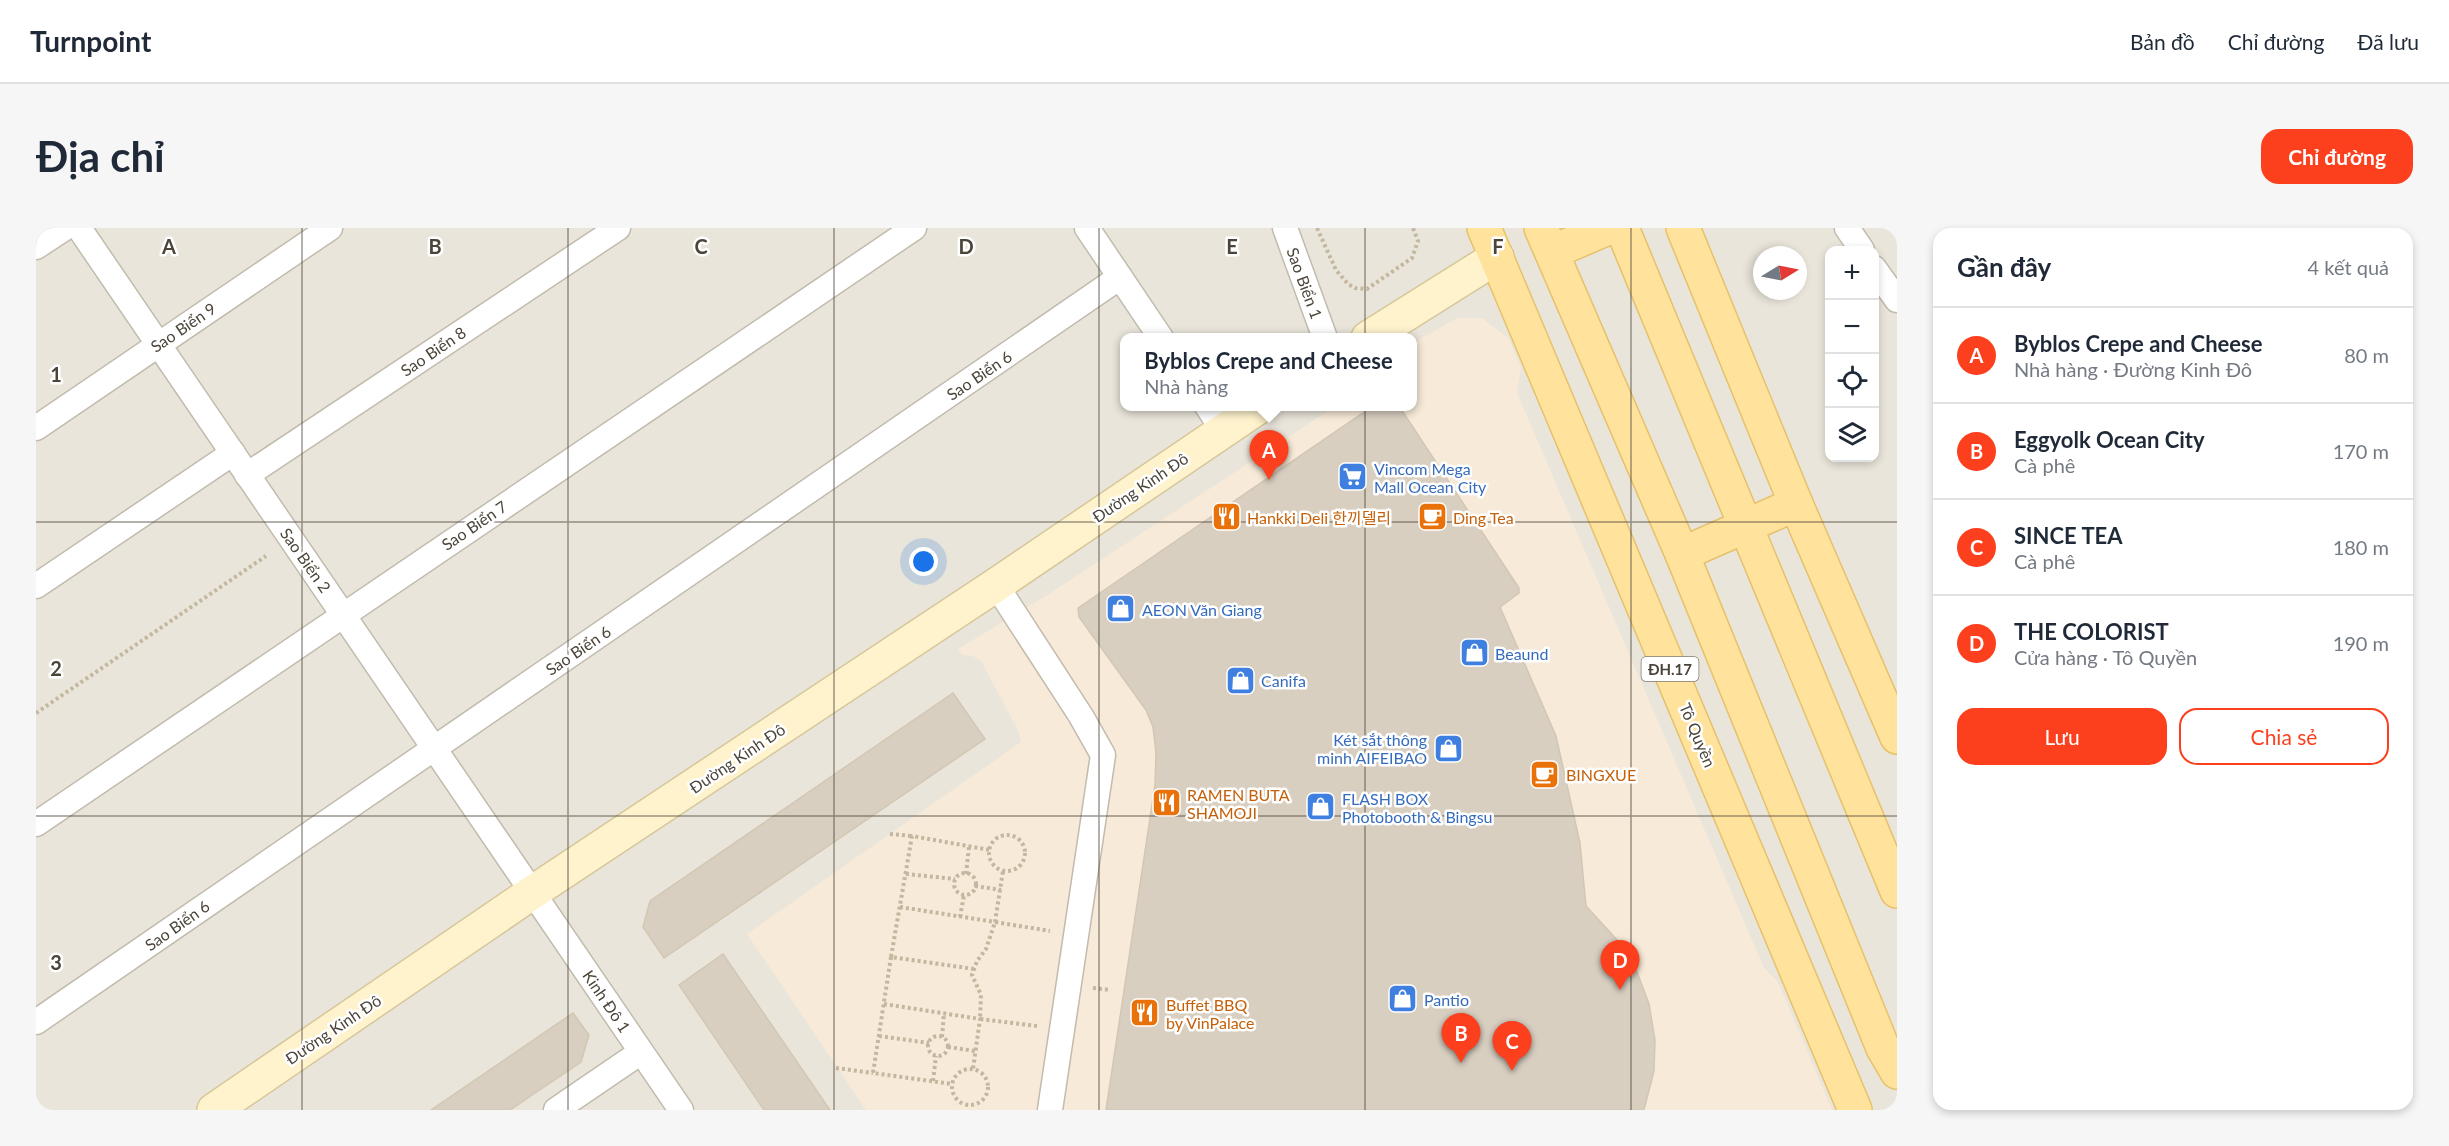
<!DOCTYPE html>
<html lang="vi">
<head>
<meta charset="utf-8">
<style>
	:root { --surface:#fff; --page:#f6f6f7; --text:#1f2937; --muted:#747a83; --line:#e0e1e3; --accent:#fc3f1d }
	body { margin:0; font-family:Lato,"Noto Sans KR",sans-serif; background:var(--page); color:var(--text) }
	.controls { position:absolute; right:18px; top:18px; display:grid; overflow:hidden; border-radius:12px; box-shadow:0 3px 9px #0003 }
	.controls button { width:54px; height:54px; display:grid; place-items:center; padding:0; border:0; border-bottom:2px solid var(--line); background:var(--surface); color:var(--text); font:30px sans-serif }
	.compass { position:absolute; left:1717px; top:18px; width:54px; height:54px; border-radius:50%; background:var(--surface); box-shadow:0 3px 9px #0003; rotate:80deg }
	.you { position:absolute; left:888px; top:334px; width:21px; height:21px; margin:-15px; border:4px solid #fff; border-radius:50%; background:#1a73e8; box-shadow:0 0 0 9px #1a73e833 }
	.badge { display:grid; place-items:center; width:39px; height:39px; border-radius:50%; background:var(--accent); color:#fff; font-size:20px; font-weight:700 }
	.pin { position:absolute; translate:-50% -50px; filter:drop-shadow(0 2px 3px #0008) }
	.pin::after { content:''; position:absolute; top:32px; width:21px; height:18px; background:inherit; clip-path:polygon(0 0,100% 0,50% 100%) }
	.popup { position:absolute; left:1084px; top:105px; width:297px; height:78px; box-sizing:border-box; display:grid; place-content:center; border-radius:12px; background:var(--surface); filter:drop-shadow(0 2px 4px #0005); font-size:20px; white-space:nowrap; color:var(--muted) }
	.popup b { font-size:22px; color:var(--text) }
	.popup::after { content:''; position:absolute; left:50%; top:100%; margin-left:-12px; border:12px solid transparent; border-top-color:var(--surface) }
	.list { margin:0; padding:0; list-style:none }
	h2 { display:flex; justify-content:space-between; align-items:center; height:78px; margin:0; padding:0 24px; font-size:26px }
	h2 small { font-size:20px; font-weight:400; color:var(--muted) }
	.list li { display:grid; grid-template-columns:39px 1fr auto; gap:18px; align-items:center; box-sizing:border-box; height:96px; padding:0 24px; border-top:2px solid var(--line) }
	.list b { display:block; font-size:22px; white-space:nowrap }
	.list p { margin:0; font-size:20px; white-space:nowrap; color:var(--muted) }
	.list em { font-size:20px; font-style:normal; color:var(--muted) }
	.actions { display:flex; gap:12px; padding:18px 24px }
	.actions a { flex:1; padding:14px 0; border:2px solid var(--accent); border-radius:18px; text-align:center; font-size:21px; color:var(--accent) }
	.actions .main { background:var(--accent); color:#fff }
	.icon { flex:none; width:33px; height:33px; fill:none; stroke:currentColor; stroke-width:2; stroke-linecap:round; stroke-linejoin:round }
	.map { position:relative; flex:none; width:1861px; height:882px; overflow:hidden; border-radius:18px }
	header { display:flex; align-items:center; gap:36px; box-sizing:border-box; height:84px; padding:0 30px; background:var(--surface); border-bottom:2px solid var(--line) }
	header strong { font-size:28px }
	nav { display:flex; gap:33px; margin-inline-start:auto; font-size:21px }
	.intro { display:flex; align-items:center; justify-content:space-between; box-sizing:border-box; height:144px; padding:0 36px }
	h1 { margin:0; font-size:42px }
	.button { padding:15px 27px; border-radius:18px; background:var(--accent); color:#fff; font-size:21px; font-weight:700 }
	main { display:flex; gap:36px; padding:0 36px }
	aside { flex:1; background:var(--surface); border-radius:18px; box-shadow:0 3px 9px #0003 }
	.map>svg:first-child { display:block }
</style>
</head>
<body>
<header>
<strong>Turnpoint</strong>
<nav><a>Bản đồ</a><a>Chỉ đường</a><a>Đã lưu</a></nav>
</header>
<div class="intro"><h1>Địa chỉ</h1><a class="button">Chỉ đường</a></div>
<main>
<div class="map">
<svg width="1861" height="882" viewBox="0 0 1861 882">
	<rect width="100%" height="100%" fill="#f6f3ec"/>
	<path fill="#eae5da" fill-rule="evenodd" d="M0,0H1861V882H0ZM1794,22H1838V230H1794ZM1726,27H1762V63H1726ZM1089,110H1377V178H1089Z"/>
	<path fill="#f7ead8" d="M1421,90H1446L1473,111L1485,140L1481,165L1728,740L1742,754L1796,882H830L711,706L985,514L983,504L945,433L937,428L927,427L922,421L1013,366L1298,179L1377,178V115Z"/>
	<g fill="#d8cfc1" stroke="#d3c7b4" stroke-width="1.5">
		<path d="M1337,178H1363L1483,360V365L1464,379L1520,508L1544,615L1550,678L1582,713L1601,744L1613,776L1619,812L1618,843L1608,882H1070L1119,557L1120,525L1117,499L1110,482L1043,389L1042,380Z"/>
		<path d="M917,465L949,511L628,730L607,699L614,673Z"/>
		<path d="M687,726L794,882H728L643,757Z"/>
		<path d="M537,785L553,807L545,834L474,882H395Z"/>
	</g>
	<g fill="none" stroke-linecap="round" stroke-linejoin="round">
		<defs>
			<g id="street">
				<path d="M43,0L645,882"/>
				<path d="M1051,0L1125,110"/>
				<path d="M1249,0L1289,110"/>
				<path d="M1811,0L1826,22"/>
				<path d="M0,19L29,0"/>
				<path d="M1838,40L1861,72"/>
				<path d="M1171,178L1187,202"/>
				<path d="M0,200L294,0"/>
				<path d="M211,247L582,0"/>
				<path d="M960,357L1045,488L1067,527L1014,882"/>
				<path d="M0,358L197,225"/>
				<path d="M0,596L878,0"/>
				<path d="M0,794L1084,49"/>
				<path d="M520,882L605,824"/>
			</g>
			<g id="secondary">
				<path d="M1332,110L1461,29"/>
				<path d="M178,882L497,664L960,357L1224,178"/>
			</g>
			<g id="primary">
				<path d="M1448,0L1819,882"/>
				<path d="M1505,0L1646,326L1847,820L1861,844"/>
				<path d="M1586,0L1861,663"/>
				<path d="M1647,0L1760,276L1861,509"/>
				<path d="M1516,24L1572,0"/>
				<path d="M1646,326L1760,276"/>
			</g>
		</defs>
		<use href="#street" stroke="#c2bbae" stroke-width="27"/>
		<use href="#secondary" stroke="#d6c79b" stroke-width="36"/>
		<use href="#primary" stroke="#e6c16a" stroke-width="36"/>
		<g stroke="#c4b79f" stroke-width="4" stroke-dasharray="3 3" stroke-linecap="butt">
			<path d="M1281,0L1300,42L1312,56L1319,60L1331,61L1376,30L1382,13L1377,0"/>
			<path d="M0,485L230,328"/>
			<path d="M854,606L876,608"/>
			<circle cx="971" cy="625" r="18"/>
			<circle cx="929" cy="656" r="11"/>
			<path d="M870,646L919,651"/>
			<path d="M930,646L933,619"/>
			<path d="M939,658L965,662"/>
			<path d="M864,679L959,694L967,643"/>
			<path d="M924,689L928,667"/>
			<path d="M855,729L837,845L916,856"/>
			<path d="M938,741L855,729L876,608L954,622"/>
			<path d="M1057,760L1075,762"/>
			<path d="M848,776L944,791L937,841"/>
			<path d="M1001,798L944,791L945,767L936,747L941,733L950,721L959,694L1014,703"/>
			<path d="M843,808L893,815"/>
			<circle cx="902" cy="818" r="10"/>
			<path d="M906,809L908,785"/>
			<path d="M912,819L939,823"/>
			<path d="M800,840L837,845"/>
			<circle cx="934" cy="859" r="18"/>
			<path d="M897,853L900,828"/>
		</g>
		<use href="#street" stroke="#fff" stroke-width="24"/>
		<use href="#secondary" stroke="#fff3cd" stroke-width="33"/>
		<use href="#primary" stroke="#ffe39c" stroke-width="33"/>
	</g>
	<path fill="none" stroke="#4b4439" stroke-width="1.5" stroke-opacity="0.55" d="M266,0V882M532,0V882M798,0V882M1063,0V882M1329,0V882M1595,0V882M0,294H1861M0,588H1861"/>
	<defs>
		<symbol id="supermarket-square" viewBox="-11 -11 22 22"><rect x="-9" y="-9" width="18" height="18" rx="4" fill="#3f7fe0" stroke="#fff"/><path d="M-6-5.5h2.5l.6 2H6L4.5 2H-2.5L-4.4-4H-6ZM-1.5 3.2a1.3 1.3 0 1 0 .1 0ZM3 3.2a1.3 1.3 0 1 0 .1 0Z" fill="#fff"/></symbol>
		<symbol id="restaurant-square" viewBox="-11 -11 22 22"><rect x="-9" y="-9" width="18" height="18" rx="4" fill="#e8710a" stroke="#fff"/><path d="M-5-6h1v4h1v-4h1v4h1v-4h1v5L-1.5 .5V6h-2V.5L-5-1ZM5-6V6H3V1.5H1.5Q1.5-4 5-6Z" fill="#fff"/></symbol>
		<symbol id="cafe-square" viewBox="-11 -11 22 22"><rect x="-9" y="-9" width="18" height="18" rx="4" fill="#e8710a" stroke="#fff"/><path d="M-5.5-4.5H6V0H3Q3 3.5 0 3.5H-2.5Q-5.5 3.5-5.5 0ZM3-3.2v2h1.7v-2ZM-6 4.5H4V6H-6Z" fill="#fff"/></symbol>
		<symbol id="shop-square" viewBox="-11 -11 22 22"><rect x="-9" y="-9" width="18" height="18" rx="4" fill="#3f7fe0" stroke="#fff"/><path d="M-5-2.5h2.3a2.7 3.5 0 0 1 5.4 0H5L5.5 6h-11ZM-1.5-2.5h3a1.5 2.3 0 0 0-3 0Z" fill="#fff"/></symbol>
	</defs>
	<g fill-rule="evenodd">
		<use href="#supermarket-square" x="1300" y="232" width="33" height="33"/>
		<use href="#restaurant-square" x="1174" y="272" width="33" height="33"/>
		<use href="#cafe-square" x="1380" y="272" width="33" height="33"/>
		<use href="#shop-square" x="1068" y="364" width="33" height="33"/>
		<use href="#shop-square" x="1422" y="408" width="33" height="33"/>
		<use href="#shop-square" x="1188" y="436" width="33" height="33"/>
		<use href="#shop-square" x="1396" y="504" width="33" height="33"/>
		<use href="#cafe-square" x="1492" y="530" width="33" height="33"/>
		<use href="#restaurant-square" x="1114" y="558" width="33" height="33"/>
		<use href="#shop-square" x="1268" y="562" width="33" height="33"/>
		<use href="#shop-square" x="1350" y="754" width="33" height="33"/>
		<use href="#restaurant-square" x="1092" y="768" width="33" height="33"/>
	</g>
	<g text-anchor="middle" dominant-baseline="central" stroke-width="5" stroke-linejoin="round" paint-order="stroke">
		<rect fill="#fff" stroke="#817c74" stroke-width="1.5" x="1605.5" y="429" width="57" height="24" rx="4.5"/>
		<g font-size="15" font-weight="bold" fill="#4b4439">
			<text x="1634" y="441">ĐH.17</text>
		</g>
		<g font-size="16" fill="#4b4439" stroke="#fff">
			<text transform="translate(1269 55) rotate(70)">Sao Biển 1</text>
			<text transform="translate(147 99) rotate(-34)">Sao Biển 9</text>
			<text transform="translate(397 123) rotate(-34)">Sao Biển 8</text>
			<text transform="translate(943 147) rotate(-34)">Sao Biển 6</text>
			<text transform="translate(1104 259) rotate(-34)">Đường Kinh Đô</text>
			<text transform="translate(438 297) rotate(-34)">Sao Biển 7</text>
			<text transform="translate(270 332) rotate(55)">Sao Biển 2</text>
			<text transform="translate(542 422) rotate(-34)">Sao Biển 6</text>
			<text transform="translate(1662 507) rotate(67)">Tô Quyền</text>
			<text transform="translate(701 530) rotate(-34)">Đường Kinh Đô</text>
			<text transform="translate(141 697) rotate(-35)">Sao Biển 6</text>
			<text transform="translate(571 773) rotate(56)">Kinh Đô 1</text>
			<text transform="translate(297 801) rotate(-34)">Đường Kinh Đô</text>
		</g>
		<g font-size="16" fill="#366cbe" stroke="#fff" text-anchor="start">
			<text x="1338" y="240">Vincom Mega<tspan x="1338" dy="18">Mall Ocean City</tspan></text>
			<text x="1106" y="381">AEON Văn Giang</text>
			<text x="1459" y="425">Beaund</text>
			<text x="1225" y="452">Canifa</text>
			<text x="1391" y="511" text-anchor="end">Két sắt thông<tspan x="1391" dy="18">minh AIFEIBAO</tspan></text>
			<text x="1306" y="570">FLASH BOX<tspan x="1306" dy="18">Photobooth &amp; Bingsu</tspan></text>
			<text x="1388" y="771">Pantio</text>
		</g>
		<g font-size="16" fill="#c56008" stroke="#fff" text-anchor="start">
			<text x="1211" y="289">Hankki Deli 한끼델리</text>
			<text x="1417" y="289">Ding Tea</text>
			<text x="1530" y="546">BINGXUE</text>
			<text x="1151" y="566">RAMEN BUTA<tspan x="1151" dy="18">SHAMOJI</tspan></text>
			<text x="1130" y="776">Buffet BBQ<tspan x="1130" dy="18">by VinPalace</tspan></text>
		</g>
	</g>
	<g font-size="20" text-anchor="middle" font-weight="bold" fill="#4b4439" stroke="#fff" stroke-width="5" stroke-linejoin="round" paint-order="stroke">
		<text x="133" y="26">A</text>
		<text x="399" y="26">B</text>
		<text x="665" y="26">C</text>
		<text x="930" y="26">D</text>
		<text x="1196" y="26">E</text>
		<text x="1462" y="26">F</text>
		<text x="20" y="154">1</text>
		<text x="20" y="448">2</text>
		<text x="20" y="742">3</text>
	</g>
</svg>
<div class="controls">
<button>+</button>
<button>−</button>
<button><svg class="icon" aria-label="locate" viewBox="0 0 24 24"><circle cx="12" cy="12" r="6"/><path d="M12 2v4M12 18v4M2 12h4M18 12h4"/></svg></button>
<button><svg class="icon" aria-label="layers" viewBox="0 0 24 24"><path d="M12 4l9 5-9 5-9-5zM3 14l9 5 9-5"/></svg></button>
</div>
<svg class="compass" viewBox="-18 -18 36 36"><path d="M0-13l5 13h-10z" fill="#e53935"/><path d="M0 13l5-13h-10z" fill="#747a83"/></svg>
<div class="you"></div>
<div class="pin badge" style="left:1233px;top:252px">A</div>
<div class="popup"><b>Byblos Crepe and Cheese</b>Nhà hàng</div>
<div class="pin badge" style="left:1425px;top:835px">B</div>
<div class="pin badge" style="left:1476px;top:843px">C</div>
<div class="pin badge" style="left:1584px;top:762px">D</div>
</div>
<aside>
<h2>Gần đây<small>4 kết quả</small></h2>
<ul class="list">
<li><span class="badge">A</span><div><b>Byblos Crepe and Cheese</b><p>Nhà hàng · Đường Kinh Đô</p></div><em>80 m</em></li>
<li><span class="badge">B</span><div><b>Eggyolk Ocean City</b><p>Cà phê</p></div><em>170 m</em></li>
<li><span class="badge">C</span><div><b>SINCE TEA</b><p>Cà phê</p></div><em>180 m</em></li>
<li><span class="badge">D</span><div><b>THE COLORIST</b><p>Cửa hàng · Tô Quyền</p></div><em>190 m</em></li>
</ul>
<div class="actions"><a class="main">Lưu</a><a>Chia sẻ</a></div>
</aside>
</main>
</body>
</html>
